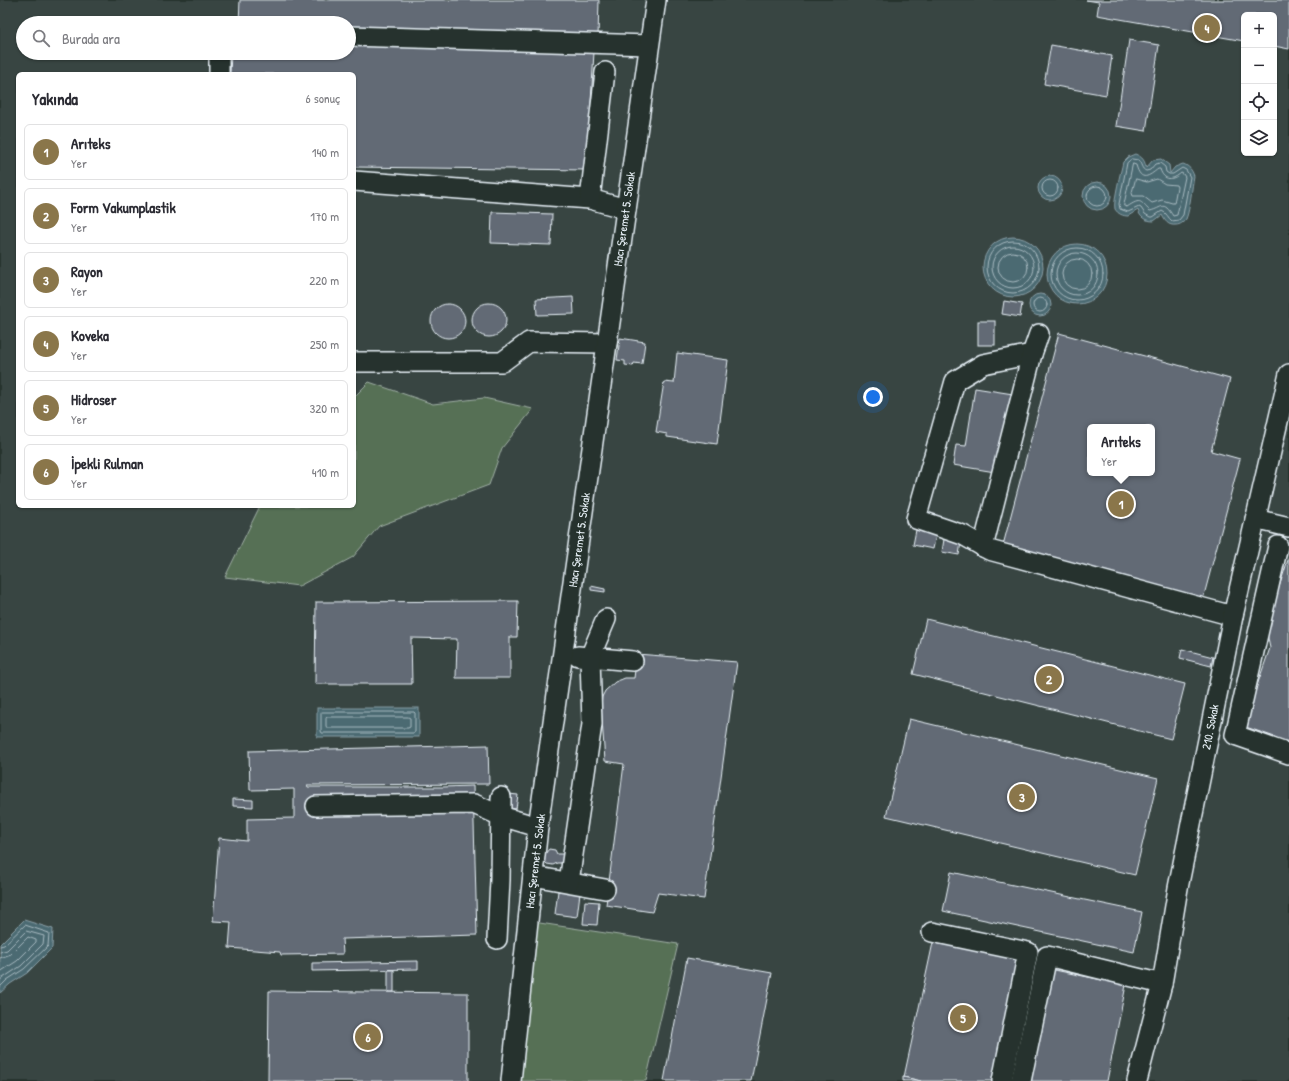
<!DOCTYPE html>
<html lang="tr">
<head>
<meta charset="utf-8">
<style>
	:root { --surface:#fff; --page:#f2f2f3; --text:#2b2b33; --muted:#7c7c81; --line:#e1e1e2; --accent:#8a764a }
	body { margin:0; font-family:"Patrick Hand",sans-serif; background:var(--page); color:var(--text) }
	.controls { position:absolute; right:12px; top:12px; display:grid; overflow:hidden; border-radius:6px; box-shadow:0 1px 3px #0004 }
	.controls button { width:36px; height:36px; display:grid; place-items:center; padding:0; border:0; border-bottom:1px solid var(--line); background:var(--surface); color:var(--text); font:20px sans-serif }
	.you { position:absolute; left:873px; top:397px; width:14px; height:14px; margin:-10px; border:3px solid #fff; border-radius:50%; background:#1a73e8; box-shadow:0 0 0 6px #1a73e833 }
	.badge { display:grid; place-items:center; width:26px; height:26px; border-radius:50%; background:var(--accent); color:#fff; font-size:13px; font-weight:700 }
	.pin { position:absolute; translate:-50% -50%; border:2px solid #fff; box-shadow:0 1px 4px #0006 }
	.popup { position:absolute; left:1087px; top:424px; width:68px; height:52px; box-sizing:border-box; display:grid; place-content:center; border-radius:6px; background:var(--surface); filter:drop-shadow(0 1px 3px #0005); font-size:13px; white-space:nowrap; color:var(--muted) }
	.popup b { font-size:15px; color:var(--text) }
	.popup::after { content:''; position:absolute; left:50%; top:100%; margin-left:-8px; border:8px solid transparent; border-top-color:var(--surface) }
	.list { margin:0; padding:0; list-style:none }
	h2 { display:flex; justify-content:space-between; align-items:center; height:52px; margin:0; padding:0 16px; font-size:17px }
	h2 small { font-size:13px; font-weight:400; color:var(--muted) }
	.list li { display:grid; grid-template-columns:26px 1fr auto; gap:12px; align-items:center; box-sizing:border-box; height:56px; margin:0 8px 8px; padding:0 8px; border:1px solid var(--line); border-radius:6px }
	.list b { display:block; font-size:15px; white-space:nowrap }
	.list p { margin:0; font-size:13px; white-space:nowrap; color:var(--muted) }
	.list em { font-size:13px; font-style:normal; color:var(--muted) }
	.icon { flex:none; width:22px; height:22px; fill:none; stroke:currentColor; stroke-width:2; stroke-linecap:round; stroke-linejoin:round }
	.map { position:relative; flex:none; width:1289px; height:1081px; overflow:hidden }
	.search { position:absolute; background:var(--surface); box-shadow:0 1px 3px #0004; left:16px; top:16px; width:340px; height:44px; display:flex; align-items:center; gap:10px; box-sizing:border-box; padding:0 14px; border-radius:22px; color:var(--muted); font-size:15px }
	.panel { position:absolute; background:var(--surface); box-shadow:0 1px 3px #0004; left:16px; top:72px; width:340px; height:436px; border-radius:6px }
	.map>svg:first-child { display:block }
</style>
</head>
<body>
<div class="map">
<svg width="1289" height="1081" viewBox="0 0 1289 1081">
	<rect width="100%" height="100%" fill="#26332d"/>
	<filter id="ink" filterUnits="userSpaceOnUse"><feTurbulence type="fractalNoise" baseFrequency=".025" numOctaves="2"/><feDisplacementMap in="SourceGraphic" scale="8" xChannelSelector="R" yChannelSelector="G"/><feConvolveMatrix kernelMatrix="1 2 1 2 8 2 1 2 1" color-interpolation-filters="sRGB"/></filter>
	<g filter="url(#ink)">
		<path fill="#384442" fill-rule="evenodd" d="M0,0H1289V1081H0ZM1244,15H1274V153H1244ZM23,23H349V53H23ZM18,74H354V506H18ZM1090,427H1152V473H1090Z"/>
		<g fill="#577055" stroke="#a0b0a6">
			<path d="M369,382L433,404L484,398L533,409L502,448L489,485L379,526L353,557L299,586L225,577L260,506H354V397Z"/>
			<path d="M533,922L678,944L646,1081H518Z"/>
		</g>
		<g fill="#4b6a72" stroke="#8aa0a8">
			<path d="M1135,154C1143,157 1145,161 1146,168L1153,160L1161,159L1169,165L1170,173L1175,167L1183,164C1189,166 1192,170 1194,176C1192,186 1190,210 1186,219C1184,222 1180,225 1176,225C1168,226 1165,221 1162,215L1154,221C1146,221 1140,218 1138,210L1128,216C1123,216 1118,214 1115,209C1113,201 1121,171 1123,162L1128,157Z"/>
			<circle cx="1050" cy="188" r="12"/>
			<circle cx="1097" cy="196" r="14"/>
			<circle cx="1013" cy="267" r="30"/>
			<circle cx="1077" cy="274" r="30"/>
			<circle cx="1040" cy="305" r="11"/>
			<rect x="317" y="708" width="102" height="29"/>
			<path d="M24,920L53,929L52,948L27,973L10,984L0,993V944Z"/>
		</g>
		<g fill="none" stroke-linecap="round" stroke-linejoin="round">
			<g stroke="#a9bbc2" stroke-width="1">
				<path d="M1132,159L1138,160C1142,164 1141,169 1146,171L1150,170L1155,164L1160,163L1165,167L1166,172L1169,174H1173L1182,168L1186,170L1190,177L1183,215L1179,220L1172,221C1168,218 1167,213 1162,211L1153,217H1150L1145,214L1141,208L1139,207L1128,212L1120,209L1119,204L1127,163Z"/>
				<path d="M1133,164L1136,165C1141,183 1149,176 1158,169H1160C1164,182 1173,180 1181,173L1183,174L1185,177L1177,215L1173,216C1163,200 1163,208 1150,211C1140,202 1142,197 1127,207L1124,206Z"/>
				<path d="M1136,179L1147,182L1157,179L1165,184L1176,185L1177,187L1174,203H1172L1162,200L1152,203L1143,196H1133L1132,193Z"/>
				<circle cx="1050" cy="188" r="8"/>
				<circle cx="1097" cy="196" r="10"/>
				<circle cx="1013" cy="267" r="26"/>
				<circle cx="1013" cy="267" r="21"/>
				<circle cx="1077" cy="274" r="26"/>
				<circle cx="1013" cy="267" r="15"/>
				<circle cx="1077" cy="274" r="21"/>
				<circle cx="1077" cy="274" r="15"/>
				<circle cx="1040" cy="305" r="7"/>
				<path d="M322,712H414L415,713V732L413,733H322L321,731V714Z"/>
				<path d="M327,717H408L410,718V727L408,728H327L326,726V719Z"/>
				<path d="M0,946L4,945L25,925L49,933L48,946L24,969L7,980L0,987"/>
				<path d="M0,952L7,950L26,931L44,936L43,944L21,966L0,980"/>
				<path d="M0,958L11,954L28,937L36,940V942L17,961L0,972"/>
			</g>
		</g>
		<g fill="#626a74" stroke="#e8f1f8" fill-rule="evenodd">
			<path d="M240,0H599L598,37L349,30V23H239Z"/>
			<path d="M1086,0H1289V49L1274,46V15H1244V41L1097,15L1099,2Z"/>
			<path d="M1129,40L1159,45L1146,131L1116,126Z"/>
			<path d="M349,45L594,52L587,170L354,167V74H230L231,53H349Z"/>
			<path d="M1051,45L1112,56L1106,95L1044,84Z"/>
			<path d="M492,212L552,214L551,245L491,243Z"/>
			<path d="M573,297L574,314L537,315L536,299Z"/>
			<path d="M1004,301L1022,304L1020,317L1002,314Z"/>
			<circle cx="489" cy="320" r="17"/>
			<circle cx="448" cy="321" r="17"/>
			<rect x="978" y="321" width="17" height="24"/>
			<path d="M1059,333L1230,379L1211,451L1240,459L1202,603L1002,549ZM1090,427H1152V473H1090Z"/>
			<path d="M620,338L645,342L642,364L634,363L633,366L625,365V361L617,360Z"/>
			<path d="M677,353L728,360L717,444L667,437V434L656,432L664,382L674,383Z"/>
			<path d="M975,388L1013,394L1001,473L953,465L956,445L966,446Z"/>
			<path d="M916,530L936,535L933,549L913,545Z"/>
			<path d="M944,539L961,542L959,555L942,552Z"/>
			<path d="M1289,557V742L1243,726L1270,648L1267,634L1269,617Z"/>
			<path d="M591,586L605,589V592L591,590Z"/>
			<path d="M518,601L517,637H510V678H456L457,639L411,638L412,684H315L316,602Z"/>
			<path d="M926,619L1185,684L1171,739L913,674Z"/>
			<path d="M1182,649L1213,657L1211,666L1180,658Z"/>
			<path d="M637,654L737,662L704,899L658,893L652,912L606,905L624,764L605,761L601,706L602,697L605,691L615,682L625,678H634Z"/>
			<path d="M909,719L1158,778L1135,875L886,816Z"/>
			<path d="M488,745L489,784L307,785L308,787H442L473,786L477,935L342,939L343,954L281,955L280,952L229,948L231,922L213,921L219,838L247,841V819L294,818V789L250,790L249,751Z"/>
			<path d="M509,794L518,795L516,809L507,808Z"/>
			<path d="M233,799L253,800V807L233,806Z"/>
			<path d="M549,849L555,850L557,854H564V863H557L553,865L547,864L543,860L545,854Z"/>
			<path d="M951,872L1142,912L1134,952L943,911Z"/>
			<path d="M558,891L580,893L577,917L555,914Z"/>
			<path d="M585,901L599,902L597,925L583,924Z"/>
			<path d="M934,938L1022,958L996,1081H921L904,1077Z"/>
			<path d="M687,958L772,973L751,1081H664Z"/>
			<path d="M418,961V969L312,971V963Z"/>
			<path d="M1050,969L1126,985L1107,1081H1027Z"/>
			<rect x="388" y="970" width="6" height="22"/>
			<path d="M269,991L468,993V1081H268Z"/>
			<path d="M903,1077L921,1081H903Z"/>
		</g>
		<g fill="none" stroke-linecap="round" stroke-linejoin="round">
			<defs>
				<g id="minor">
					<path d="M349,36L649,45"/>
					<path d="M219,74V53"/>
					<path d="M354,181L590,199L626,209"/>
					<path d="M590,199L605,72"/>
					<path d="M1032,354L983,364L955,381L916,519L963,535L989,550L1233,616"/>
					<path d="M354,362H502L529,342L607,343"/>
					<path d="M1255,519L1289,527"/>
					<path d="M1278,546L1235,735L1289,754"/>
					<path d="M983,547L1032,354L1039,334"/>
					<path d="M578,656L633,661"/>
					<path d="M316,806L474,804L501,816L538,827"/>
					<path d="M533,876L605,889"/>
					<path d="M569,882L592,724L590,657L606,619"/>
					<path d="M932,932L1028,952L1002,1081"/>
					<path d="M497,939L500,880L501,797"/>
					<path d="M511,1081L538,827L656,0"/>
					<path d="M1021,1081L1047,956L1162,984"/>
					<path d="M1137,1081L1162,984L1178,888L1233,616L1289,374"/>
				</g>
			</defs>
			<use href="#minor" stroke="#e8f1f8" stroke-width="22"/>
			<use href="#minor" stroke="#26332d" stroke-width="19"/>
		</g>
	</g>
	<g text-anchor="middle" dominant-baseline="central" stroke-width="3" stroke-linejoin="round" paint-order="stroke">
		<g font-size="12" fill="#e8f1f8" stroke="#26332d">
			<text transform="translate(624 219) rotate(-82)">Hacı Şeremet 5. Sokak</text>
			<text transform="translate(579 540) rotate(-82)">Hacı Şeremet 5. Sokak</text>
			<text transform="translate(1210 727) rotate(-79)">210. Sokak</text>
			<text transform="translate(535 861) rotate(-83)">Hacı Şeremet 5. Sokak</text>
		</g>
	</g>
</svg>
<div class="controls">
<button>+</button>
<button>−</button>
<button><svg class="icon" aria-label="locate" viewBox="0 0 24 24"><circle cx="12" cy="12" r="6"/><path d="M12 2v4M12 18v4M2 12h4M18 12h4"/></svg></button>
<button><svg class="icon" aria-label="layers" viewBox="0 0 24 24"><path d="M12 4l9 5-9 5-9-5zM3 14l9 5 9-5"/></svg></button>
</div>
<div class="you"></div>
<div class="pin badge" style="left:1121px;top:504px">1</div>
<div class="popup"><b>Arıteks</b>Yer</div>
<div class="pin badge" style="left:1049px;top:679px">2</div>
<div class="pin badge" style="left:1022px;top:797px">3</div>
<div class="pin badge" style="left:1207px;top:28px">4</div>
<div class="pin badge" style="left:963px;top:1018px">5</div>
<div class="pin badge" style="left:368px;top:1037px">6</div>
<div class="search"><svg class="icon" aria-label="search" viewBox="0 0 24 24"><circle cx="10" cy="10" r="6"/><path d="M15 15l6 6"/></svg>Burada ara</div>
<section class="panel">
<h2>Yakında<small>6 sonuç</small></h2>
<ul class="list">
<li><span class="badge">1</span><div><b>Arıteks</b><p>Yer</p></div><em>140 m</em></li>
<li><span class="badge">2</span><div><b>Form Vakumplastik</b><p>Yer</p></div><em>170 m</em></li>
<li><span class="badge">3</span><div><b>Rayon</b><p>Yer</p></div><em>220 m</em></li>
<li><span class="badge">4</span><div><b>Koveka</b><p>Yer</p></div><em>250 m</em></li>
<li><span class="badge">5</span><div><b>Hidroser</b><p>Yer</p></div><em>320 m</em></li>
<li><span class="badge">6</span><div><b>İpekli Rulman</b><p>Yer</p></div><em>410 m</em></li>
</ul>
</section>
</div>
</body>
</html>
